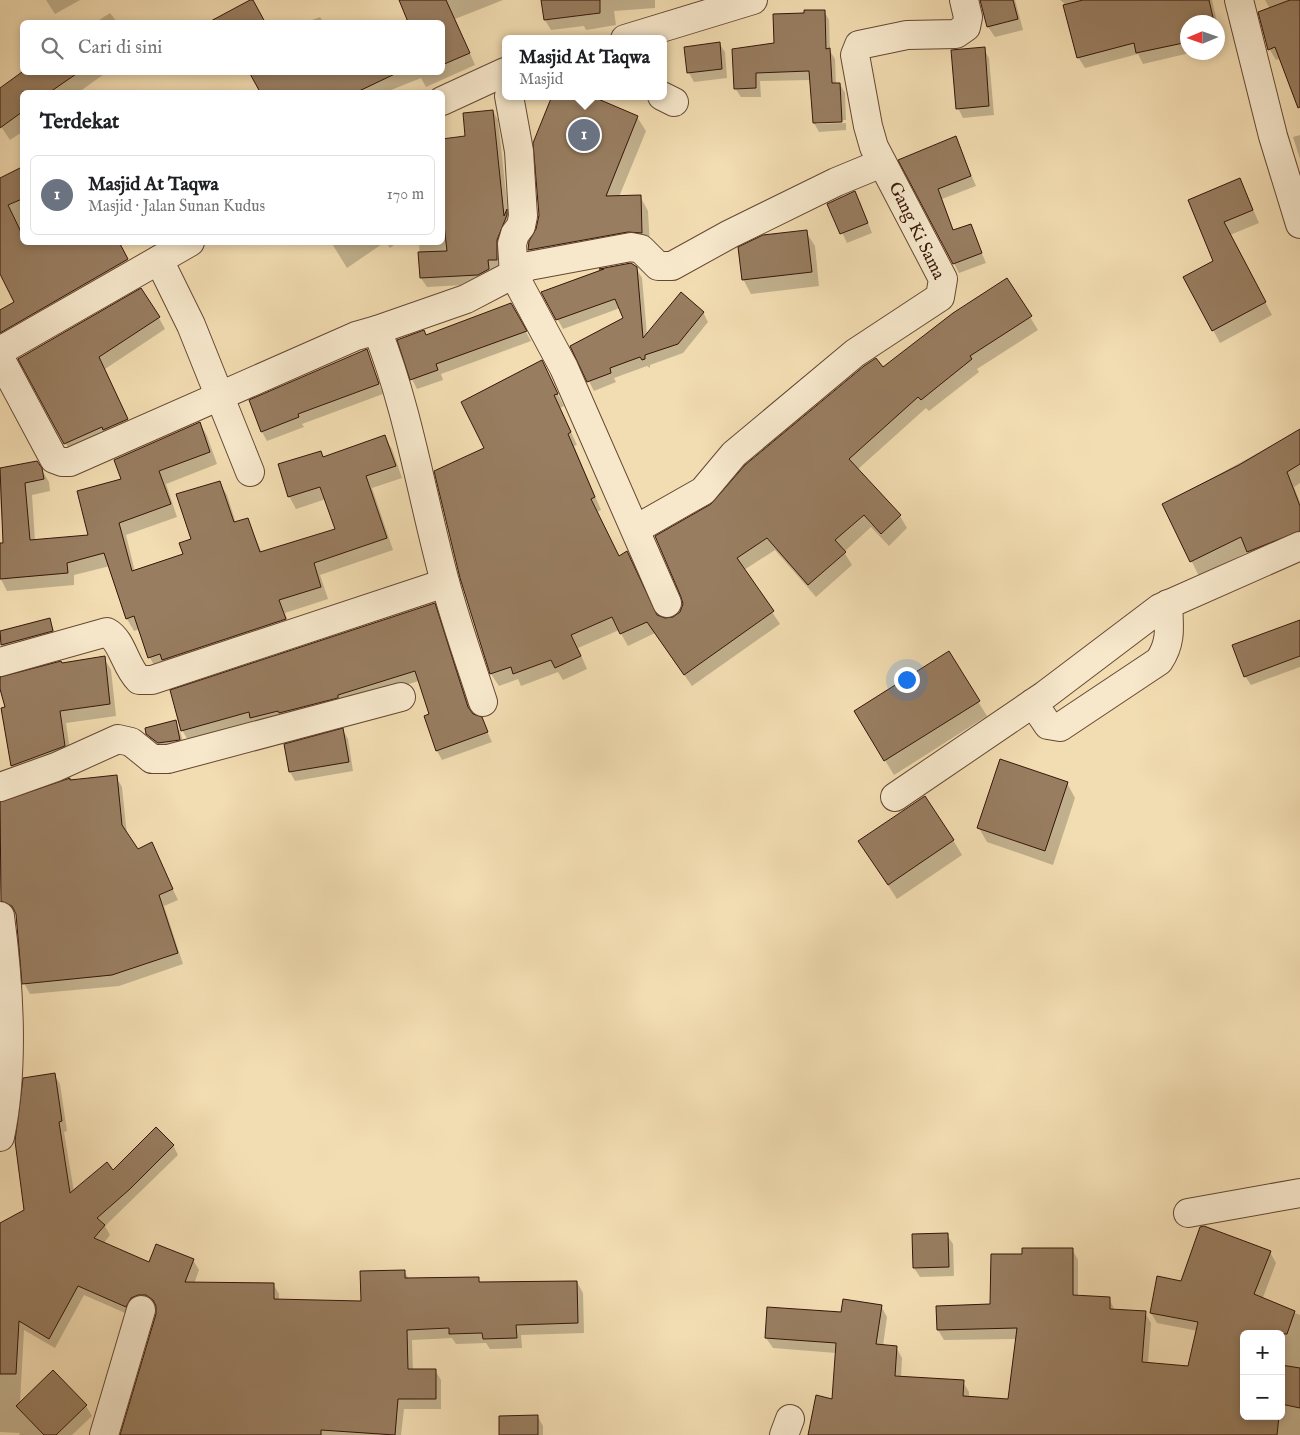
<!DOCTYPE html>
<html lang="id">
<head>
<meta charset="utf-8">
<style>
	:root { --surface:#fff; --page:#f6f6f6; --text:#202124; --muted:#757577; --line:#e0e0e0; --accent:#0b8043 }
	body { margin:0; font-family:"IM FELL English",serif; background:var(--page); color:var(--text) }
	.controls { position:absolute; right:15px; bottom:15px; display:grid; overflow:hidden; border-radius:8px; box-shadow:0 2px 8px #0003 }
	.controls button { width:45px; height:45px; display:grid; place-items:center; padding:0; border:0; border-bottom:1px solid var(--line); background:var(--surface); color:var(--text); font:25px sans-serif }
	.compass { position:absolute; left:1180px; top:15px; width:45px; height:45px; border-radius:50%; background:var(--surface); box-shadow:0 2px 8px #0003; rotate:268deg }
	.you { position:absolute; left:906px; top:679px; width:18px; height:18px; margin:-12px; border:4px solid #fff; border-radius:50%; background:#1a73e8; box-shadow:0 0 0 8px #1a73e833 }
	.badge { display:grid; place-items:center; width:32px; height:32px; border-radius:50%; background:var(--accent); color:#fff; font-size:16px; font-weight:700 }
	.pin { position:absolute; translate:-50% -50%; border:2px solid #fff; box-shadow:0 1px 5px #0006 }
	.popup { position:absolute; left:502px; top:35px; width:165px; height:65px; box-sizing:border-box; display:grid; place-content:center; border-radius:8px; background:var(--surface); filter:drop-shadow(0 1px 4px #0005); font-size:16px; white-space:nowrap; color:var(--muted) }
	.popup b { font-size:19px; color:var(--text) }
	.popup::after { content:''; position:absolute; left:50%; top:100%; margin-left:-10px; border:10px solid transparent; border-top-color:var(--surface) }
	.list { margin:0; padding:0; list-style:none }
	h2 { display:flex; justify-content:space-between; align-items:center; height:65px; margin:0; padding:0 20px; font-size:21px }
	h2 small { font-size:16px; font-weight:400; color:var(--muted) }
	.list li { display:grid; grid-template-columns:32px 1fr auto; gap:15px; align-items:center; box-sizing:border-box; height:80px; margin:0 10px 10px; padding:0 10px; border:1px solid var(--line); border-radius:8px }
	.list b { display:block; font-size:19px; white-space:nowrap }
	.list p { margin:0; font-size:16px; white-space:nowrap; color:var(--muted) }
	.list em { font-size:16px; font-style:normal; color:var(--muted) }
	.icon { flex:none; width:28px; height:28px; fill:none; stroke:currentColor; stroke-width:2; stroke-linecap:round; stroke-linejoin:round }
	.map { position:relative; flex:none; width:1300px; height:1435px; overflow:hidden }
	.search { position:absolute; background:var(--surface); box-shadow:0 2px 8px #0003; left:20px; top:20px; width:425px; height:55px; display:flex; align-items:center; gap:12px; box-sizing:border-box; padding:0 18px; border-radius:8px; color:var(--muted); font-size:19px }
	.panel { position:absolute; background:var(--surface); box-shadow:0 2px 8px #0003; left:20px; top:90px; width:425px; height:155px; border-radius:8px }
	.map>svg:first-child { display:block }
</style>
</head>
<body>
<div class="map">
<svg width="1300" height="1435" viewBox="0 0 1300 1435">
	<rect width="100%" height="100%" fill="#f2dcb1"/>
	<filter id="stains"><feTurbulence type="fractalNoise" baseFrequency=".004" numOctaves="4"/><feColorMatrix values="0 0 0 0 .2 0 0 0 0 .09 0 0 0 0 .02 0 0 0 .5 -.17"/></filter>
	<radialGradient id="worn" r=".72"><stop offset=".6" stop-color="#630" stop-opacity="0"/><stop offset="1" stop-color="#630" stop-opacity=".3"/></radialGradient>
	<g fill="#0003" fill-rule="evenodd">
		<path d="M46,0H80L55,14Z"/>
		<path d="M401,0H503L455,19L475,65L426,87L421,78L386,92H261L250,72H442V22H410Z"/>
		<path d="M543,0H655V8L614,11L616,25L586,30L584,26L551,30L545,20Z"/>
		<path d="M982,0H1015L1023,30L995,37L988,27Z"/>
		<path d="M1060,0H1212L1217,22H1188V52H1194L1143,64L1138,54L1085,68L1078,57L1064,3Z"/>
		<path d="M1265,0H1300V93L1281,58L1276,60L1270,50L1260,13L1270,9Z"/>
		<path d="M252,1L264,22H224L221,17Z"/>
		<path d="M824,11L829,20L830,51L835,59L836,85L840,84L845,93L846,120L816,122V124L846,123V130L819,132L814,123L811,80L760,81L761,97H741L735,88L776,44L775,15Z"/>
		<path d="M110,13L117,22H96Z"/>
		<path d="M320,17L323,22H307Z"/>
		<path d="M1218,26L1222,46L1218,47Z"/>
		<path d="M719,43L725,52L727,78L694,82L689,73Z"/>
		<path d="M984,49L989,58L994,115L963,118L958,108Z"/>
		<path d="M24,72H107L79,92H22V132L10,140L0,125V89Z"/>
		<path d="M493,111L498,120L508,212L512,219L502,269L483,284L427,287L421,278L419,242H442V140L467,137Z"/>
		<path d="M637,117L646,131L619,197L640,196L648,211L650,247L538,264L529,250L530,242L538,230Z"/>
		<path d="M1300,135V159L1293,137Z"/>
		<path d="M955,137L976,186L942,199L954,231L970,225L986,263L959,273L900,160Z"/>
		<path d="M20,169L22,173V242H120L118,244L134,271L0,336V311L15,303L0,271V179Z"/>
		<path d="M1240,179L1259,223L1230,235L1272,315L1220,343L1185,277L1215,262L1190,200Z"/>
		<path d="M860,202L872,233L847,243L829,204Z"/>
		<path d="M806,232L815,246L819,286L751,294L743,279Z"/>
		<path d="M331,242H385L347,268Z"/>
		<path d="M386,242H398L390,248Z"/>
		<path d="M631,264L636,268L642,278L647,335L703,312L708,322L683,353L650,365V368L647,366L614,378L616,382L594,391L571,346L625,318L620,308L563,329L543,293L601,270Z"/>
		<path d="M1007,280L1038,330L977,369L979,372L929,411L926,408L857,470L900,516L907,528L889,546L871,527L844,552L852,565L816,597L775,550L744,570L780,624L692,686L655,633L628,646L619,630L578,648L587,669L563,680L558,672L521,686L518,679L499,686L491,674L461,578L486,449L541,362L564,406L560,408L577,445L574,446L601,510L597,512L620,558L627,553L658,617L665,620L673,619L681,613L712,505L883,369Z"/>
		<path d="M511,304L531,341L441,374L443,380L417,389L412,379L426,336Z"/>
		<path d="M159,318L165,329L105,369L133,431L72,455L20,359Z"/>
		<path d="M367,351L383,394L302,424L304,427L267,441L262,432Z"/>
		<path d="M200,423L207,436L217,464L166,484L177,517L126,535L135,572L185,555L220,483L227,495L236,523L247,519L262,553L336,530L326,499L296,509L289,496L321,452L324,458L384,436L392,449L402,478L372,488L393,550L320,575L328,599L285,613L292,632L157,670L150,658L140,629L134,631L127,619L110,566L74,575V585L7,591L0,577V544H4L0,500V469L37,462L49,482L50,491L32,495L35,541L90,536L122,480Z"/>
		<path d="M1300,430V483L1294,487L1300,502V547L1257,566L1248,552L1199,576L1163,505Z"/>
		<path d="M434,604L439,614L472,715L481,718L492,742L442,760L437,751L431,715L419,681L257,727L254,722L188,740L182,730Z"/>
		<path d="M49,619L58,640L8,654L2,645L0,632Z"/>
		<path d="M1300,621V667L1251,685L1245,676Z"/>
		<path d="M948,653L987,716L894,775L864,726Z"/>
		<path d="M104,658L111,670L116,716L66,723L71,758L19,778L12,766L2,709L6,708L0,678Z"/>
		<path d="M175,722L180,731L185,749L164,752L153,744L147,734Z"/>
		<path d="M343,730L348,739L353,771L295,781L290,772Z"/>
		<path d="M116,777L122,787L127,835L137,850L151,844L178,900L164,906L183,964L119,986L30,994L24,983L14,877H1L0,893V803L70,781Z"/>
		<path d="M1067,783L1075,798L1053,865L987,842L979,828Z"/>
		<path d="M953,840L962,855L897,899L859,841Z"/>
		<path d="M54,1074L60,1084L67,1131L64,1132L74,1192L173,1145L178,1155L105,1226L110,1235L103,1244L149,1264L193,1260L199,1270L194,1284H273L279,1294V1300L362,1303L404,1271L409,1279L478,1278L481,1284L577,1282L583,1293L584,1333L521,1335L522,1348L490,1349L486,1343L456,1344L452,1338L412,1340L413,1370H435L441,1380V1409H404L401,1435H122L157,1308L152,1305L132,1316L84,1295L55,1348L24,1330L20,1403L86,1406L92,1416L72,1435H19L20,1433L0,1432V1224L25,1210Z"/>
		<path d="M947,1235L953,1244L954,1276L920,1277L914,1268Z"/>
		<path d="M1072,1249L1078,1260V1296L1109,1298L1115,1311L1145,1313L1151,1323L1148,1363L1189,1368L1198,1331L1157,1323L1151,1313L1182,1282L1270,1252L1276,1263L1262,1300L1300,1315V1435H809L833,1401L836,1353L773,1348L766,1338L842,1314L881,1306L887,1317L883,1346L896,1347L902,1358L901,1377L963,1382L969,1392V1398L1009,1400L1017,1339L944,1340L938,1330L992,1306L1023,1256ZM1244,1334H1281V1416H1244Z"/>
		<path d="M538,1417L543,1426V1435H500Z"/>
	</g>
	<g fill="#987d60" stroke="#361609">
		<path d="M250,0H253L265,22H209Z"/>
		<path d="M399,0H446L470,53L442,65V22H408Z"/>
		<path d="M541,0H600V13L544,20Z"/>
		<path d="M980,0H1013L1018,19L987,27Z"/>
		<path d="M1083,0H1209L1214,22H1188V42L1136,53L1134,43L1077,58L1063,5Z"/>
		<path d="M1290,0H1300V107L1298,108L1275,47L1268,50L1258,12Z"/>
		<path d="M804,10H825L826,49L830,48L832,83H840L842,122L813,123L809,71L756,73V88L734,89L732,49L774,43L773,14L804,13Z"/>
		<path d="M720,42L722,69L687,73L684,47Z"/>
		<path d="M985,47L989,106L956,109L951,50Z"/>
		<path d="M22,72H79L50,92H22V112L0,128V88Z"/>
		<path d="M249,72H399L357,92H260Z"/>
		<path d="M552,96H591L638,116L606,196L641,195L642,233L628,232L528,250L529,241L536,229L539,215L533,143Z"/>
		<path d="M493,110L504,216L507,209V215L497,240V260H488L489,269L478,275L420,278L418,252L447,251L442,208V139L465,136L463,113Z"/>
		<path d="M956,136L971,176L938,189L953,230L971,224L982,253L953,264L898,160Z"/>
		<path d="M22,167V199L8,205L22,234V242H119L128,259L0,333V310L14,302L0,274V178Z"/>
		<path d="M1240,178L1253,210L1224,222L1266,302L1212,331L1183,277L1213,261L1188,200Z"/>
		<path d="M855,191L868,223L840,234L827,204Z"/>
		<path d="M807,230L812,272L742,280L738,247L763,235Z"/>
		<path d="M631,263L637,267L643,338L681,292L704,312L678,344L645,355V359L642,360L640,357L610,368L611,373L587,382L570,346L623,318L615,299L556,320L541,292L604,269H599Z"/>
		<path d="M1007,278L1032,316L970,356L972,359L921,400L918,397L849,459L901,515L881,534L864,515L835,540L846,552L808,585L767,538L737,558L774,611L684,675L647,622L620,634L612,617L571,635L581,656L555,668L551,660L513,674L511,667L490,674L460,578L434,471L484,448L461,402L542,360L558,394L554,395L571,432L568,434L595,497L591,499L619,556L627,551L657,615L665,618L673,617L680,612L683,604L681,597L655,536L711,504L745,465L864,366L876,358L883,367L953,313Z"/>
		<path d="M141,288L160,317L99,357L128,419L103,430L102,427L64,444L18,359Z"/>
		<path d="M511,303L527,331L436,364L438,370L410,380L397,340L424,330L426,335Z"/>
		<path d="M367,349L379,384L298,414L299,417L261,432L249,400Z"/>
		<path d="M200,422L210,452L159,471L171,504L119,523L132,571L183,554L179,543L191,539L176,494L220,481L234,522L248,518L260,552L335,529L320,487L288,497L278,464L321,451L323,457L385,435L396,466L366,476L387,538L314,563L321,587L279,600L286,619L162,660L160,654L148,658L134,616L126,619L104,553L67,563L68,573L0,579V543H3L0,468L37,461L42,468L44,479L25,483L30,540L88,535L77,491L121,479L114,460Z"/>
		<path d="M1300,429V464L1287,472L1300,506V531L1247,552L1241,537L1190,562L1162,504L1239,465Z"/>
		<path d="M435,603L468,707L473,714L482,717L488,732L436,751L424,716L429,714L415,671L338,695V698L279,713L278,711L250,718L249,712L181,731L170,690Z"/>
		<path d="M50,618L53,631L1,645L0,631Z"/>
		<path d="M1300,620V656L1244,677L1232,645Z"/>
		<path d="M949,651L980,701L884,761L854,711Z"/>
		<path d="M105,656L110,704L60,711L65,746L11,766L1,708L5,707L0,689V677L61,661L62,663Z"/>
		<path d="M176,720L180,740L158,743L146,734L145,728Z"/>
		<path d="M343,728L349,762L289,772L284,744Z"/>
		<path d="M1000,759L1068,782L1045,851L977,828Z"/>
		<path d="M117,775L122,825L138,849L152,842L173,889L159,895L178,953L112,975L22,984L16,914L12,906L1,901L0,802L70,778V780Z"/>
		<path d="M925,796L954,840L888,885L858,841Z"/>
		<path d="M55,1073L62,1121L59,1122L70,1193L107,1162L113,1170L156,1127L174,1145L130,1189L97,1218L105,1225L94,1238L149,1262L156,1244L194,1259L185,1282L274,1283V1299L361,1301L360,1271L405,1270V1278L479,1277V1282L577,1281L578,1323L516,1325L517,1338L483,1339L482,1333L449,1334V1328L407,1330L408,1369H436V1399H398L395,1435L321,1430V1435H120L156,1314V1306L153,1300L146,1295H138L131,1298L126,1307L78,1286L49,1339L19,1321L16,1374H0V1223L24,1210L15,1141L23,1078Z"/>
		<path d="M1204,1226L1271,1251L1254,1294L1295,1311L1287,1334H1244V1416H1279L1277,1435H808L816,1395L832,1399L836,1343L765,1338L767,1307L841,1312L843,1299L882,1305L876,1344L897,1346L895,1376L964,1380L963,1396L1008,1399L1017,1328L937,1330L936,1306L990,1304L991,1254H1022V1248H1073V1295L1110,1297V1309L1146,1311L1142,1362L1188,1366L1198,1322L1150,1313L1157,1276L1181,1281L1200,1227Z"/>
		<path d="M948,1233L949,1267L913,1268L912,1234Z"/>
		<path d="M1281,1365L1300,1368V1408L1281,1404Z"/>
		<path d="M53,1370L87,1405L56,1435H44L16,1406Z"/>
		<path d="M538,1415V1435H499V1416Z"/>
	</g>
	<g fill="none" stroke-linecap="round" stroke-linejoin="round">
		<defs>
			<g id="minor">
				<path d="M1239,0L1273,136L1300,224"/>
				<path d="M625,39L753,0"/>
				<path d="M509,96L519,151L523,216L521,226L515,234L512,244L514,275L564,368L667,603"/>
				<path d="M662,96L674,102"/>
				<path d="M442,101L505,72"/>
				<path d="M159,260L191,325L250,472"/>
				<path d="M377,330L466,299L529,266L631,247L641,249L658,266H672L730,234L836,182L882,163"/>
				<path d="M0,351L190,242"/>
				<path d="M0,358L54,459L62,462H70L356,336L377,330C409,411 422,498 445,582C456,623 470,662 483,702"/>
				<path d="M636,529L703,491L734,454L855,353L940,297L943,279L874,147L868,126L855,55L859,45L907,35L956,34L966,27L968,17L964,0"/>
				<path d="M0,662L107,632C123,641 124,665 139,680H152L445,583"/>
				<path d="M1033,703L1048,725L1060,727L1159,661C1172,642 1169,626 1168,604"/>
				<path d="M0,787L56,767L118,739L131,742L152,759H168L401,697"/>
				<path d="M895,797L1045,695L1160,608L1300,546"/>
				<path d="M0,916C9,984 14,1070 0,1137"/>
				<path d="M1188,1213L1300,1193"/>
				<path d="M104,1435L141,1310"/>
				<path d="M784,1435L790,1419"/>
			</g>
		</defs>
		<use href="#minor" stroke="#654833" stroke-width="30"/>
		<use href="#minor" stroke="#f7e8cc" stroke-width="28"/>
	</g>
	<g text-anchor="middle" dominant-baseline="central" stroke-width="4" stroke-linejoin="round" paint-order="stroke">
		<g font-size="18" fill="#361609" stroke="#f7e8cc">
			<text transform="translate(916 231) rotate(64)">Gang Ki Sama</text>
		</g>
	</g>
	<rect width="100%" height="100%" filter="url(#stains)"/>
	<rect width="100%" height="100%" fill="url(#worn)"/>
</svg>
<div class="controls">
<button>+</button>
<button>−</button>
</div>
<svg class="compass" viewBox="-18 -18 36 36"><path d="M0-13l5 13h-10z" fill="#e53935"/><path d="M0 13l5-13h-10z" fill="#757577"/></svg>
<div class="you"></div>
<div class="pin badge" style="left:584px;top:135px;background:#6b7280">1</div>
<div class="popup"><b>Masjid At Taqwa</b>Masjid</div>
<div class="search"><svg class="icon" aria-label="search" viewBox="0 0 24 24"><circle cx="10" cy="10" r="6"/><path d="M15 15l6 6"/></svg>Cari di sini</div>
<section class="panel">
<h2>Terdekat<small></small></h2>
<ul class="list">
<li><span class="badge" style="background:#6b7280">1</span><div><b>Masjid At Taqwa</b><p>Masjid · Jalan Sunan Kudus</p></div><em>170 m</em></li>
</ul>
</section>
</div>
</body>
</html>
